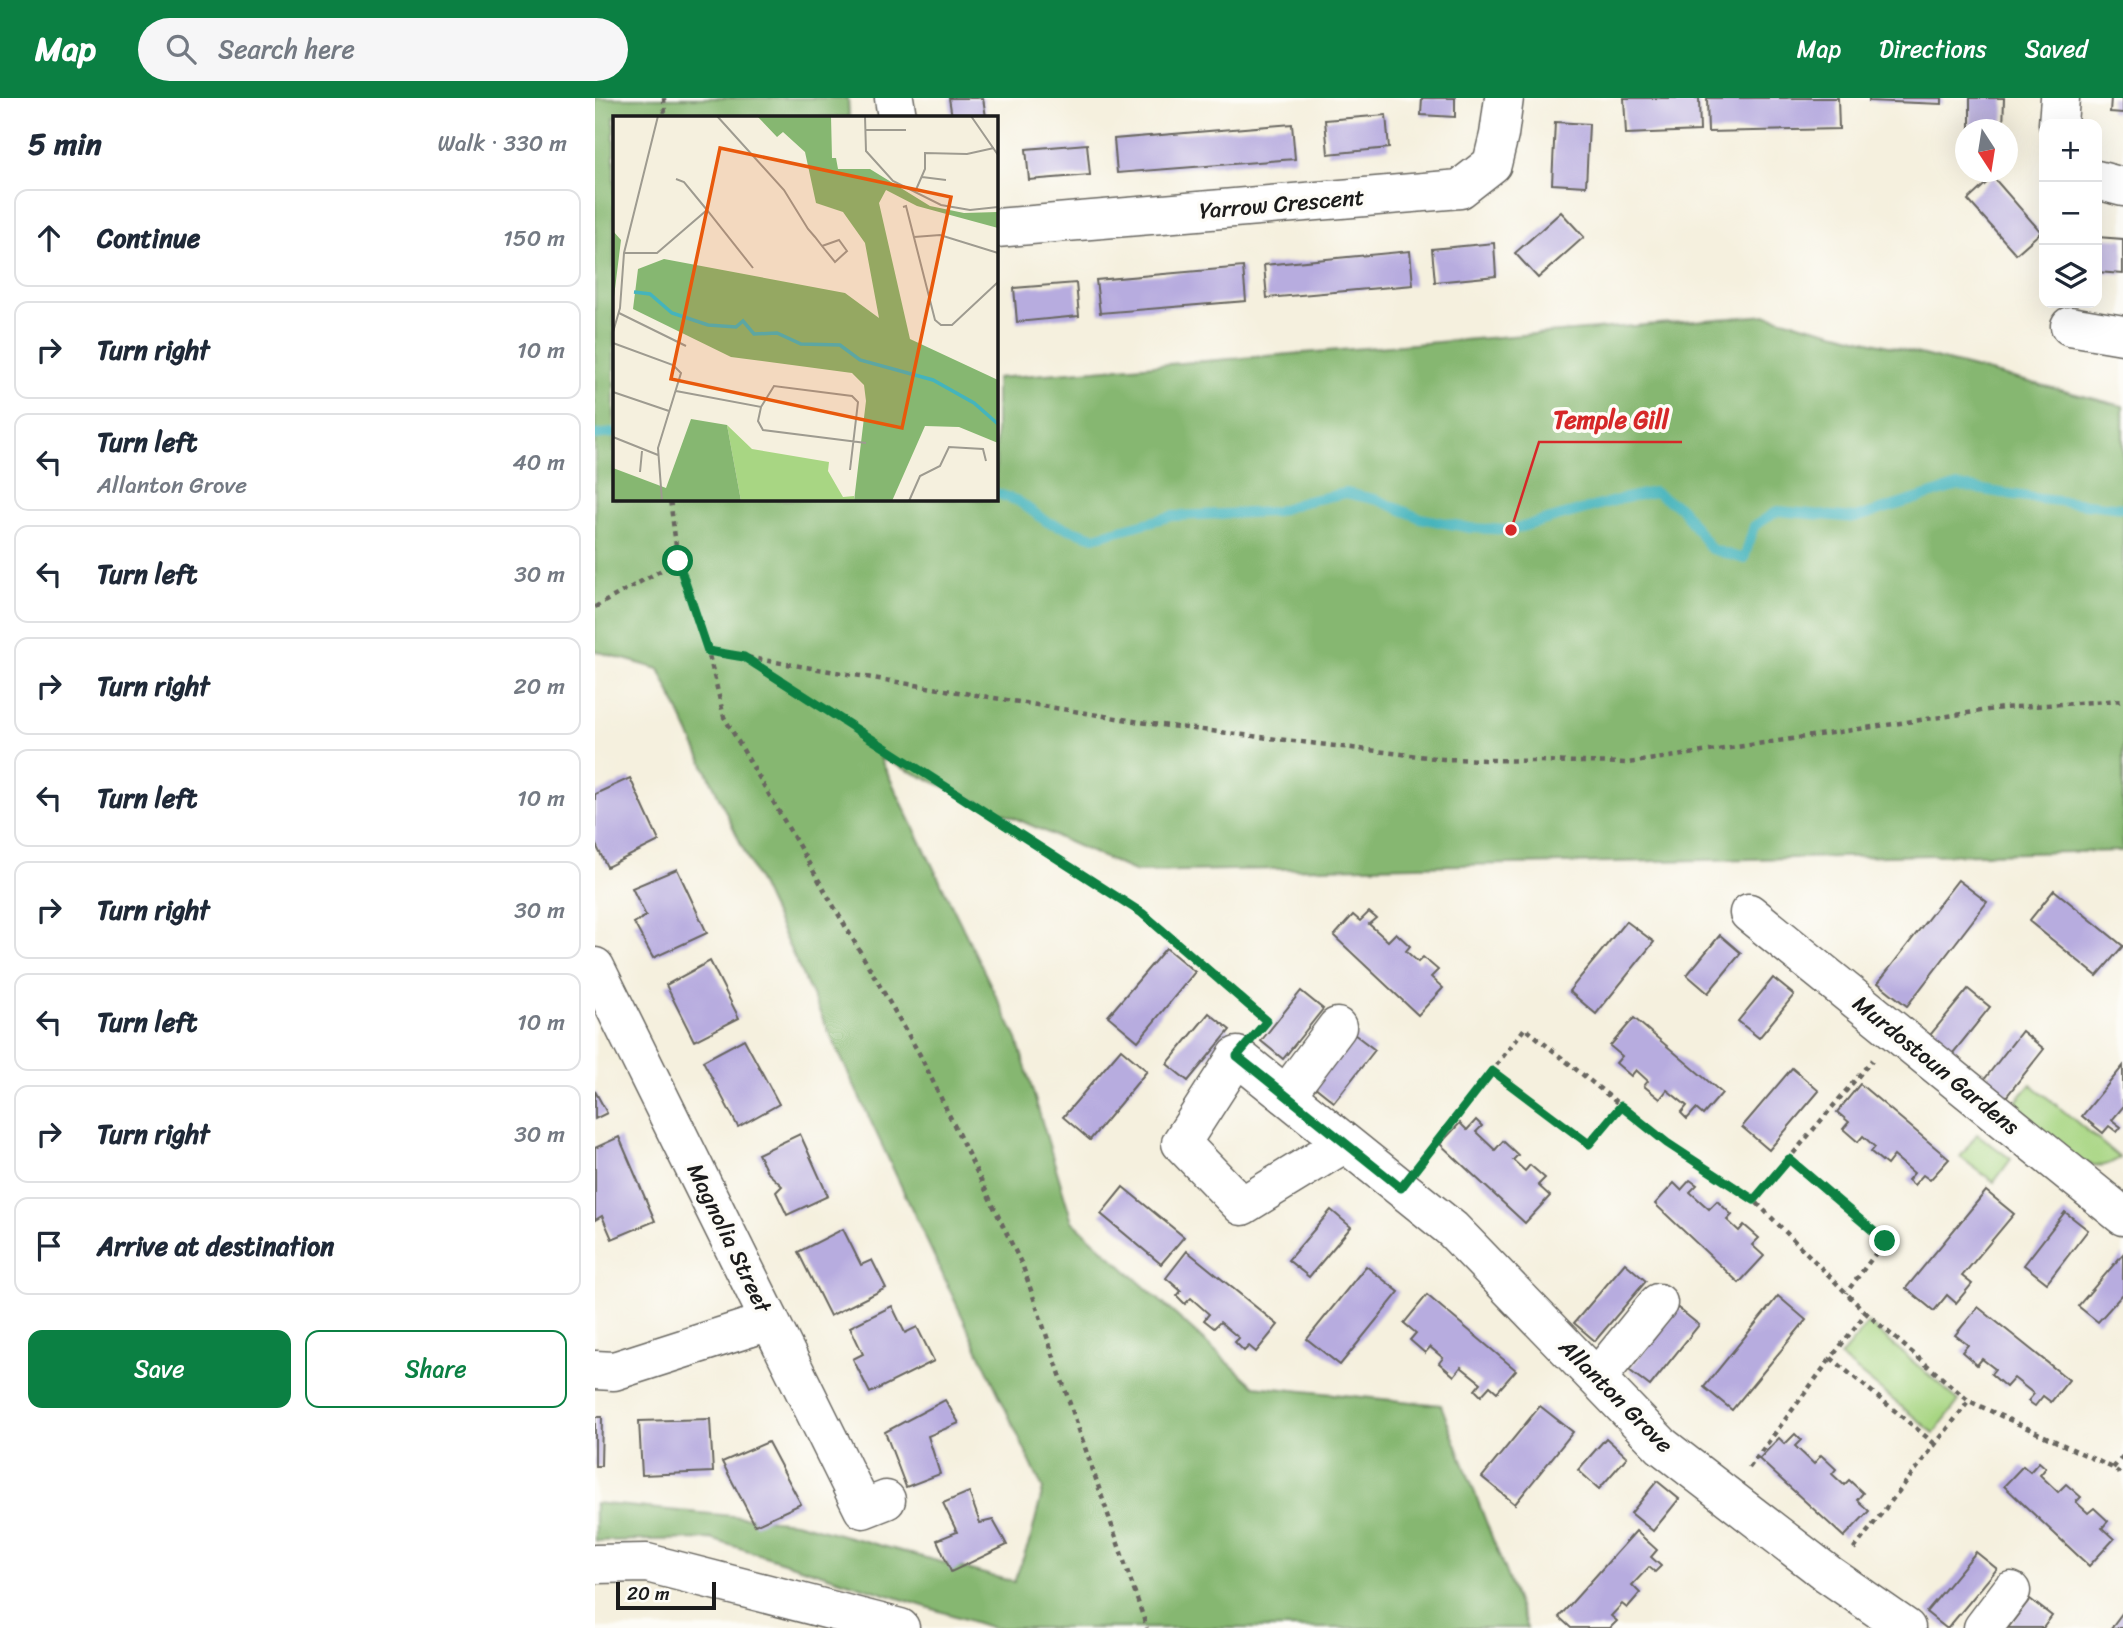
<!DOCTYPE html>
<html lang="en">
<head>
<meta charset="utf-8">
<style>
	:root { --surface:#fff; --page:#f6f6f7; --text:#1f2937; --muted:#747a83; --line:#e0e1e3; --accent:#0b8043 }
	body { margin:0; font-family:Sriracha,sans-serif; background:var(--page); color:var(--text) }
	.controls { position:absolute; right:21px; top:21px; display:grid; overflow:hidden; border-radius:14px; box-shadow:0 7px 28px #0002 }
	.controls button { width:63px; height:63px; display:grid; place-items:center; padding:0; border:0; border-bottom:2px solid var(--line); background:var(--surface); color:var(--text); font:35px sans-serif }
	.compass { position:absolute; left:1360px; top:21px; width:63px; height:63px; border-radius:50%; background:var(--surface); box-shadow:0 7px 28px #0002; rotate:168deg }
	.scale { position:absolute; left:21px; bottom:18px; width:100px; box-sizing:border-box; padding-left:7px; border:4px solid #1c1c1c; border-top:0; font-size:19px; line-height:24px; white-space:nowrap; color:#1c1c1c; -webkit-text-stroke:5px #fdfcf7; paint-order:stroke }
	.stop { position:absolute; width:21px; height:21px; margin:-16px; border:5px solid #0b8043; border-radius:50%; background:#fff }
	.stop.end { background:#0b8043; border-color:#fff; box-shadow:0 2px 7px #0008 }
	.list { margin:0; padding:0; list-style:none }
	h2 { display:flex; justify-content:space-between; align-items:center; height:91px; margin:0; padding:0 28px; font-size:30px }
	h2 small { font-size:23px; font-weight:400; color:var(--muted) }
	.list li { display:grid; grid-template-columns:46px 1fr auto; gap:21px; align-items:center; box-sizing:border-box; height:98px; margin:0 14px 14px; padding:0 14px; border:2px solid var(--line); border-radius:14px }
	.list b { display:block; font-size:26px; white-space:nowrap }
	.list p { margin:0; font-size:23px; white-space:nowrap; color:var(--muted) }
	.list em { font-size:23px; font-style:normal; color:var(--muted) }
	.actions { display:flex; gap:14px; padding:21px 28px }
	.actions a { flex:1; padding:16px 0; border:2px solid var(--accent); border-radius:14px; text-align:center; font-size:24px; color:var(--accent) }
	.actions .main { background:var(--accent); color:#fff }
	.icon { flex:none; width:38px; height:38px; fill:none; stroke:currentColor; stroke-width:2; stroke-linecap:round; stroke-linejoin:round }
	.map { position:relative; flex:none; width:1528px; height:1530px; overflow:hidden }
	header { display:flex; align-items:center; gap:42px; box-sizing:border-box; height:98px; padding:0 35px; background:var(--accent); color:#fff }
	header strong { font-size:33px }
	nav { display:flex; gap:38px; margin-inline-start:auto; font-size:24px }
	.search { width:490px; height:63px; background:var(--page); display:flex; align-items:center; gap:18px; box-sizing:border-box; padding:0 24px; border-radius:38px; color:var(--muted); font-size:26px }
	main { display:flex }
	aside { flex:1; background:var(--surface) }
	.map>svg:first-child { display:block }
</style>
</head>
<body>
<header>
<strong>Map</strong>
<div class="search"><svg class="icon" aria-label="search" viewBox="0 0 24 24"><circle cx="10" cy="10" r="6"/><path d="M15 15l6 6"/></svg>Search here</div>
<nav><a>Map</a><a>Directions</a><a>Saved</a></nav>
</header>
<main>
<aside>
<h2>5 min<small>Walk · 330 m</small></h2>
<ul class="list">
<li><svg class="icon" aria-label="ahead" viewBox="0 0 24 24"><path d="M12 20V5M6 11l6-6 6 6"/></svg><div><b>Continue</b></div><em>150 m</em></li>
<li><svg class="icon" aria-label="right" viewBox="0 0 24 24"><path d="M7 20v-9h11M14 6l5 5-5 5"/></svg><div><b>Turn right</b></div><em>10 m</em></li>
<li><svg class="icon" aria-label="left" viewBox="0 0 24 24"><path d="M17 20v-9H6M10 6l-5 5 5 5"/></svg><div><b>Turn left</b><p>Allanton Grove</p></div><em>40 m</em></li>
<li><svg class="icon" aria-label="left" viewBox="0 0 24 24"><path d="M17 20v-9H6M10 6l-5 5 5 5"/></svg><div><b>Turn left</b></div><em>30 m</em></li>
<li><svg class="icon" aria-label="right" viewBox="0 0 24 24"><path d="M7 20v-9h11M14 6l5 5-5 5"/></svg><div><b>Turn right</b></div><em>20 m</em></li>
<li><svg class="icon" aria-label="left" viewBox="0 0 24 24"><path d="M17 20v-9H6M10 6l-5 5 5 5"/></svg><div><b>Turn left</b></div><em>10 m</em></li>
<li><svg class="icon" aria-label="right" viewBox="0 0 24 24"><path d="M7 20v-9h11M14 6l5 5-5 5"/></svg><div><b>Turn right</b></div><em>30 m</em></li>
<li><svg class="icon" aria-label="left" viewBox="0 0 24 24"><path d="M17 20v-9H6M10 6l-5 5 5 5"/></svg><div><b>Turn left</b></div><em>10 m</em></li>
<li><svg class="icon" aria-label="right" viewBox="0 0 24 24"><path d="M7 20v-9h11M14 6l5 5-5 5"/></svg><div><b>Turn right</b></div><em>30 m</em></li>
<li><svg class="icon" aria-label="arrive" viewBox="0 0 24 24"><path d="M6 21V4h12l-3 4 3 4H6"/></svg><div><b>Arrive at destination</b></div></li>
</ul>
<div class="actions"><a class="main">Save</a><a>Share</a></div>
</aside>
<div class="map">
<svg width="1528" height="1530" viewBox="0 0 1528 1530">
	<rect width="100%" height="100%" fill="#fdfcf7"/>
	<filter id="ink" filterUnits="userSpaceOnUse"><feTurbulence type="fractalNoise" baseFrequency=".0143" numOctaves="2"/><feDisplacementMap in="SourceGraphic" scale="14" xChannelSelector="R" yChannelSelector="G"/><feConvolveMatrix kernelMatrix="1 2 1 2 8 2 1 2 1" color-interpolation-filters="sRGB"/></filter>
	<filter id="wash" filterUnits="userSpaceOnUse"><feTurbulence type="fractalNoise" baseFrequency=".00686" numOctaves="4" result="noise"/><feDisplacementMap in="SourceGraphic" scale="28" xChannelSelector="R" yChannelSelector="G"/><feGaussianBlur stdDeviation="1.57" result="paint"/><feColorMatrix in="noise" values="0 0 0 0 0 0 0 0 0 0 0 0 0 0 0 0 0 1.4 0 .05"/><feComposite in="paint" operator="in"/></filter>
	<g filter="url(#wash)">
		<rect width="100%" height="100%" fill="#f5f0de"/>
		<g fill="#a8d683" stroke="#627950" stroke-width="2">
			<path d="M1436,986L1525,1060C1520,1062 1515,1066 1510,1067C1481,1073 1437,1027 1416,1009Z"/>
			<path d="M1382,1036L1416,1061L1399,1084L1365,1059Z"/>
			<path d="M1273,1225L1364,1303L1339,1335L1245,1259Z"/>
		</g>
		<path fill="#86b771" stroke="#516a46" stroke-width="2" d="M0,0H253L254,19H19V401H401V280L1172,217L1528,308V753L541,774L285,660L422,941L477,1123L659,1288L846,1307L932,1530H398L116,1441L0,1443V1405L200,1424L419,1484L436,1439L448,1391L64,571L0,553Z"/>
		<g fill="none" stroke-linecap="round" stroke-linejoin="round">
			<g stroke="#45b4bc" stroke-width="10">
				<path d="M0,337L19,335"/>
				<path d="M401,395L423,403L452,424L499,439L577,418L679,414L708,404L751,395L783,402L825,420L875,430L916,432L1026,401L1059,394L1086,410L1116,451L1149,461L1159,428L1183,413L1260,420L1363,388L1445,401L1528,410"/>
			</g>
		</g>
		<g id="blocks">
			<g fill="#b7acdf">
				<path d="M354,0H388L391,19H357Z"/>
				<path d="M827,0H860V19L826,17Z"/>
				<path d="M1029,0H1104L1105,33L1031,36Z"/>
				<path d="M1112,0H1243L1244,31L1113,34Z"/>
				<path d="M1274,0H1347V6L1274,3Z"/>
				<path d="M1375,0H1409L1408,32H1375Z"/>
				<path d="M1516,0H1528V15L1515,14Z"/>
				<path d="M791,17L794,50L733,56L730,22Z"/>
				<path d="M960,24L994,26L991,88L957,86Z"/>
				<path d="M697,26L700,61L522,75L519,41Z"/>
				<path d="M492,46L495,77L434,82L431,51Z"/>
				<path d="M1398,79L1446,134L1421,156L1373,102Z"/>
				<path d="M966,114L989,139L943,180L920,155Z"/>
				<path d="M1502,139L1528,141V176L1502,174Z"/>
				<path d="M899,145L901,178L840,184L837,151Z"/>
				<path d="M815,153L818,187L672,200L669,167Z"/>
				<path d="M648,169L651,203L505,215L501,182Z"/>
				<path d="M481,185L484,218L422,224L419,190Z"/>
				<path d="M35,680L64,743L12,769L0,745V696Z"/>
				<path d="M82,771L112,835L58,860L39,825L51,818L37,790Z"/>
				<path d="M1363,782L1392,804L1312,908L1283,885Z"/>
				<path d="M1459,792L1528,848L1502,878L1434,823Z"/>
				<path d="M774,814L781,820L774,826L793,843L801,835L815,848L811,853L823,864L828,859L843,872L836,879L848,890L823,917L739,838L758,817L765,823Z"/>
				<path d="M1031,823L1059,844L1001,916L974,893Z"/>
				<path d="M1125,837L1146,855L1113,895L1092,877Z"/>
				<path d="M571,850L600,874L543,943L513,918Z"/>
				<path d="M115,863L144,920L99,943L71,887Z"/>
				<path d="M1178,880L1199,897L1164,940L1143,923Z"/>
				<path d="M1373,891L1395,909L1354,960L1331,942Z"/>
				<path d="M706,893L728,911L688,961L666,943Z"/>
				<path d="M614,915L635,932L593,983L572,966Z"/>
				<path d="M1039,920L1127,995L1108,1017L1101,1011L1092,1021L1086,1015L1092,1008L1072,992L1065,1001L1049,988L1053,983L1041,972L1036,978L1021,965L1027,958L1015,948Z"/>
				<path d="M1427,933L1449,951L1407,1004L1385,987Z"/>
				<path d="M759,936L780,952L739,1004L719,988Z"/>
				<path d="M149,941L184,1006L143,1029L108,963Z"/>
				<path d="M526,951L552,973L495,1042L468,1019Z"/>
				<path d="M1528,968V1009L1517,1022L1526,1029L1522,1034L1514,1028L1508,1035L1487,1018Z"/>
				<path d="M1197,970L1224,993L1174,1052L1147,1029Z"/>
				<path d="M1265,986L1354,1061L1335,1082L1328,1077L1319,1087L1313,1082L1319,1075L1299,1058L1292,1067L1276,1054L1280,1049L1268,1038L1263,1044L1248,1031L1254,1024L1242,1014Z"/>
				<path d="M0,993L12,1015L0,1021Z"/>
				<path d="M881,1022L887,1028L881,1034L900,1052L908,1043L923,1057L918,1062L930,1073L935,1067L950,1080L943,1087L955,1098L930,1125L845,1046L865,1025L872,1032Z"/>
				<path d="M205,1036L233,1098L192,1117L181,1094L187,1088L172,1074L163,1056Z"/>
				<path d="M24,1039L60,1123L17,1141L7,1118L0,1122V1050Z"/>
				<path d="M1095,1082L1102,1087L1095,1094L1114,1111L1122,1103L1137,1117L1132,1122L1144,1133L1149,1127L1164,1140L1157,1147L1169,1158L1144,1185L1060,1106L1079,1085L1086,1092Z"/>
				<path d="M528,1089L589,1139L566,1166L506,1116Z"/>
				<path d="M1391,1093L1419,1116L1367,1178L1377,1186L1361,1205L1352,1197L1339,1213L1311,1190Z"/>
				<path d="M736,1112L756,1129L714,1179L693,1162Z"/>
				<path d="M1470,1114L1493,1132L1452,1185L1429,1167Z"/>
				<path d="M248,1131L266,1167L277,1162L291,1190L235,1218L203,1154Z"/>
				<path d="M592,1153L683,1227L661,1254L654,1248L649,1253L640,1244L644,1240L625,1224L619,1230L609,1222L614,1216L596,1200L590,1206L582,1198L586,1193L571,1180Z"/>
				<path d="M1528,1156V1196L1503,1224L1483,1208Z"/>
				<path d="M1030,1165L1051,1183L1000,1243L979,1225Z"/>
				<path d="M771,1168L804,1194L745,1267L712,1241Z"/>
				<path d="M832,1197L921,1272L902,1294L895,1288L886,1298L880,1292L886,1285L866,1269L859,1278L844,1265L848,1260L835,1249L830,1255L815,1242L821,1235L809,1225Z"/>
				<path d="M1183,1198L1211,1222L1137,1312L1109,1289Z"/>
				<path d="M297,1208L310,1235L322,1229L339,1263L275,1295L258,1261L268,1256L255,1229Z"/>
				<path d="M1383,1209L1474,1282L1456,1304L1448,1298L1440,1308L1433,1303L1439,1296L1419,1280L1411,1289L1396,1276L1400,1271L1387,1261L1382,1267L1367,1254L1373,1247L1360,1237Z"/>
				<path d="M1083,1210L1104,1227L1055,1288L1034,1272Z"/>
				<path d="M350,1302L364,1325L333,1338L345,1376L311,1389L290,1334Z"/>
				<path d="M945,1308L978,1334L920,1406L887,1379Z"/>
				<path d="M0,1319H7L6,1368H0Z"/>
				<path d="M115,1321L118,1374L47,1377L44,1323Z"/>
				<path d="M1200,1336L1206,1342L1200,1348L1219,1366L1226,1357L1241,1371L1237,1376L1249,1387L1254,1382L1268,1395L1262,1402L1274,1413L1249,1439L1164,1361L1184,1340L1190,1346Z"/>
				<path d="M1011,1340L1032,1359L1004,1391L983,1372Z"/>
				<path d="M173,1344L206,1406L160,1427L127,1364Z"/>
				<path d="M1444,1364L1451,1370L1445,1377L1463,1394L1471,1386L1486,1399L1481,1404L1493,1415L1499,1410L1513,1423L1507,1430L1519,1441L1494,1468L1409,1388L1428,1368L1435,1374Z"/>
				<path d="M1062,1383L1084,1401L1058,1433L1036,1415Z"/>
				<path d="M374,1394L385,1425L398,1422L412,1447L356,1474L342,1442L362,1434L348,1405Z"/>
				<path d="M1041,1433L1062,1452L1056,1459L1066,1468L1060,1474L1054,1469L1037,1487L1045,1495L1032,1510L1027,1506L1016,1518L1022,1523L1015,1530H976L964,1519Z"/>
				<path d="M1381,1454L1402,1471L1353,1530H1351L1331,1514Z"/>
				<path d="M1435,1501L1457,1518L1448,1530H1413Z"/>
				<path d="M1528,1514V1530H1516Z"/>
			</g>
		</g>
	</g>
	<g filter="url(#ink)">
		<use href="#blocks" fill-opacity="0" stroke="#686660" stroke-width="2"/>
		<g fill="none" stroke-linecap="round" stroke-linejoin="round">
			<defs>
				<g id="minor">
					<path d="M299,0L302,19"/>
					<path d="M1463,26L1465,0"/>
					<path d="M1502,82L1528,89"/>
					<path d="M401,130L865,91L897,66L904,37L909,0"/>
					<path d="M1475,228L1528,237"/>
					<path d="M1154,815L1528,1118"/>
					<path d="M0,869L268,1411L291,1402"/>
					<path d="M691,997L742,929"/>
					<path d="M750,1045L647,1108L586,1045L642,958L857,1131L1067,1348L1233,1476L1311,1530"/>
					<path d="M0,1272L19,1273L175,1223"/>
					<path d="M1002,1280L1063,1205"/>
					<path d="M0,1466L52,1465L305,1530"/>
					<path d="M1388,1530L1416,1493"/>
				</g>
			</defs>
			<use href="#minor" stroke="#686660" stroke-width="41"/>
			<g stroke="#686660" stroke-width="4.5" stroke-dasharray="5 5" stroke-linecap="butt">
				<path d="M69,0L70,19"/>
				<path d="M83,463L113,553L129,619L325,957L428,1169L552,1530"/>
				<path d="M0,509L83,463L75,401"/>
				<path d="M113,553L558,626L848,661L1033,665L1407,610L1528,602"/>
				<path d="M151,561L546,815L672,923L666,931"/>
				<path d="M897,973L994,1046L1026,1008"/>
				<path d="M1194,1061L1290,1143L1251,1195"/>
				<path d="M828,1062L930,930L1072,1045L1159,1102"/>
				<path d="M1271,1215L1159,1102L1277,962"/>
				<path d="M1340,1346L1236,1260L1271,1215L1374,1303L1518,1370L1528,1378"/>
				<path d="M1154,1370L1236,1260"/>
				<path d="M1518,1370L1528,1358"/>
				<path d="M1259,1451L1374,1303"/>
			</g>
			<use href="#minor" stroke="#fff" stroke-width="38"/>
		</g>
	</g>
	<g fill="none" stroke-linecap="round" stroke-linejoin="round" filter="url(#ink)">
		<path stroke="#0b8043" stroke-width="9" d="M83,463L113,553L149,559L547,815L672,923L642,958L806,1090L897,973L994,1046L1026,1008L1072,1045L1159,1102L1194,1061L1290,1143"/>
	</g>
	<g text-anchor="middle" dominant-baseline="central" stroke-width="7" stroke-linejoin="round" paint-order="stroke">
		<g font-size="23" fill="#1c1c1c" stroke="#fdfcf7">
			<text transform="translate(687 106) rotate(-5)">Yarrow Crescent</text>
			<text transform="translate(1341 967) rotate(39)">Murdostoun Gardens</text>
			<text transform="translate(134 1140) rotate(64)">Magnolia Street</text>
			<text transform="translate(1021 1298) rotate(45)">Allanton Grove</text>
		</g>
	</g>
	<g transform="translate(18 18)">
		<rect width="385" height="385" fill="#f5f0de"/>
		<path d="M114,309L139,333L216,346L215,355L230,381L241,380V385H128Z" fill="#a8d683"/>
		<path d="M144,0H218L219,42H223L225,53H257L317,90L351,97L385,96V112L304,90L273,74L266,87L297,223L385,264V327L346,311L312,310L279,385H241L253,285L251,269L239,257L118,241L20,193L25,153L51,143L232,177L266,202L252,127L230,96L203,87L192,36L170,16L164,21ZM0,115L8,124L0,189ZM78,303L114,309L128,385H0V352L53,372Z" fill="#86b771"/>
		<path fill="none" stroke="#45b4bc" stroke-width="3.5" d="M21,176L37,178L59,197L95,209L123,211L130,205L141,218L164,217L188,228L227,229L247,244L320,264L361,287L385,308"/>
		<path fill="none" stroke="#9e9b90" stroke-width="2" d="M104,0L171,74L195,113L202,121L209,130L222,146L234,135L226,124L209,130M252,0L253,35L280,65L328,89L357,94L385,91M358,0L385,39M252,14H293M309,61L333,64M63,63L71,66L94,94M302,76L312,53V37L354,38L381,32M290,91L293,90L322,204L328,209H339L385,166M301,121L327,119L385,137M11,137H44L94,94L140,152M6,197L73,230M0,216L7,192L11,137L45,0M0,227L60,249L68,257L45,332L49,385M63,275L148,291L161,270L239,280L245,286L237,354M0,276L56,295M148,291L145,305L150,314L253,327M0,321L45,339M27,356L29,335M296,385L307,360L327,350L336,331L370,333L373,345"/>
		<path fill="#e8590c" fill-opacity="0.15" stroke="#e8590c" stroke-width="3.5" d="M107,32L338,81L289,312L58,263Z"/>
		<rect width="385" height="385" fill="none" stroke="#1c1c1c" stroke-width="3.5"/>
	</g>
	<path fill="none" stroke="#d62828" stroke-width="2.5" d="M916 432L944 344H1087"/>
	<circle fill="#d62828" stroke="#fdfcf7" stroke-width="2.5" cx="916" cy="432" r="7"/>
	<g font-size="24" text-anchor="middle" font-weight="bold" fill="#d62828" stroke="#fdfcf7" stroke-width="7" stroke-linejoin="round" paint-order="stroke">
		<text x="1016" y="330">Temple Gill</text>
	</g>
</svg>
<div class="controls">
<button>+</button>
<button>−</button>
<button><svg class="icon" aria-label="layers" viewBox="0 0 24 24"><path d="M12 4l9 5-9 5-9-5zM3 14l9 5 9-5"/></svg></button>
</div>
<svg class="compass" viewBox="-18 -18 36 36"><path d="M0-13l5 13h-10z" fill="#e53935"/><path d="M0 13l5-13h-10z" fill="#747a83"/></svg>
<div class="scale">20 m</div>
<div class="stop" style="left:83px;top:463px"></div>
<div class="stop end" style="left:1290px;top:1143px"></div>
</div>
</main>
</body>
</html>
